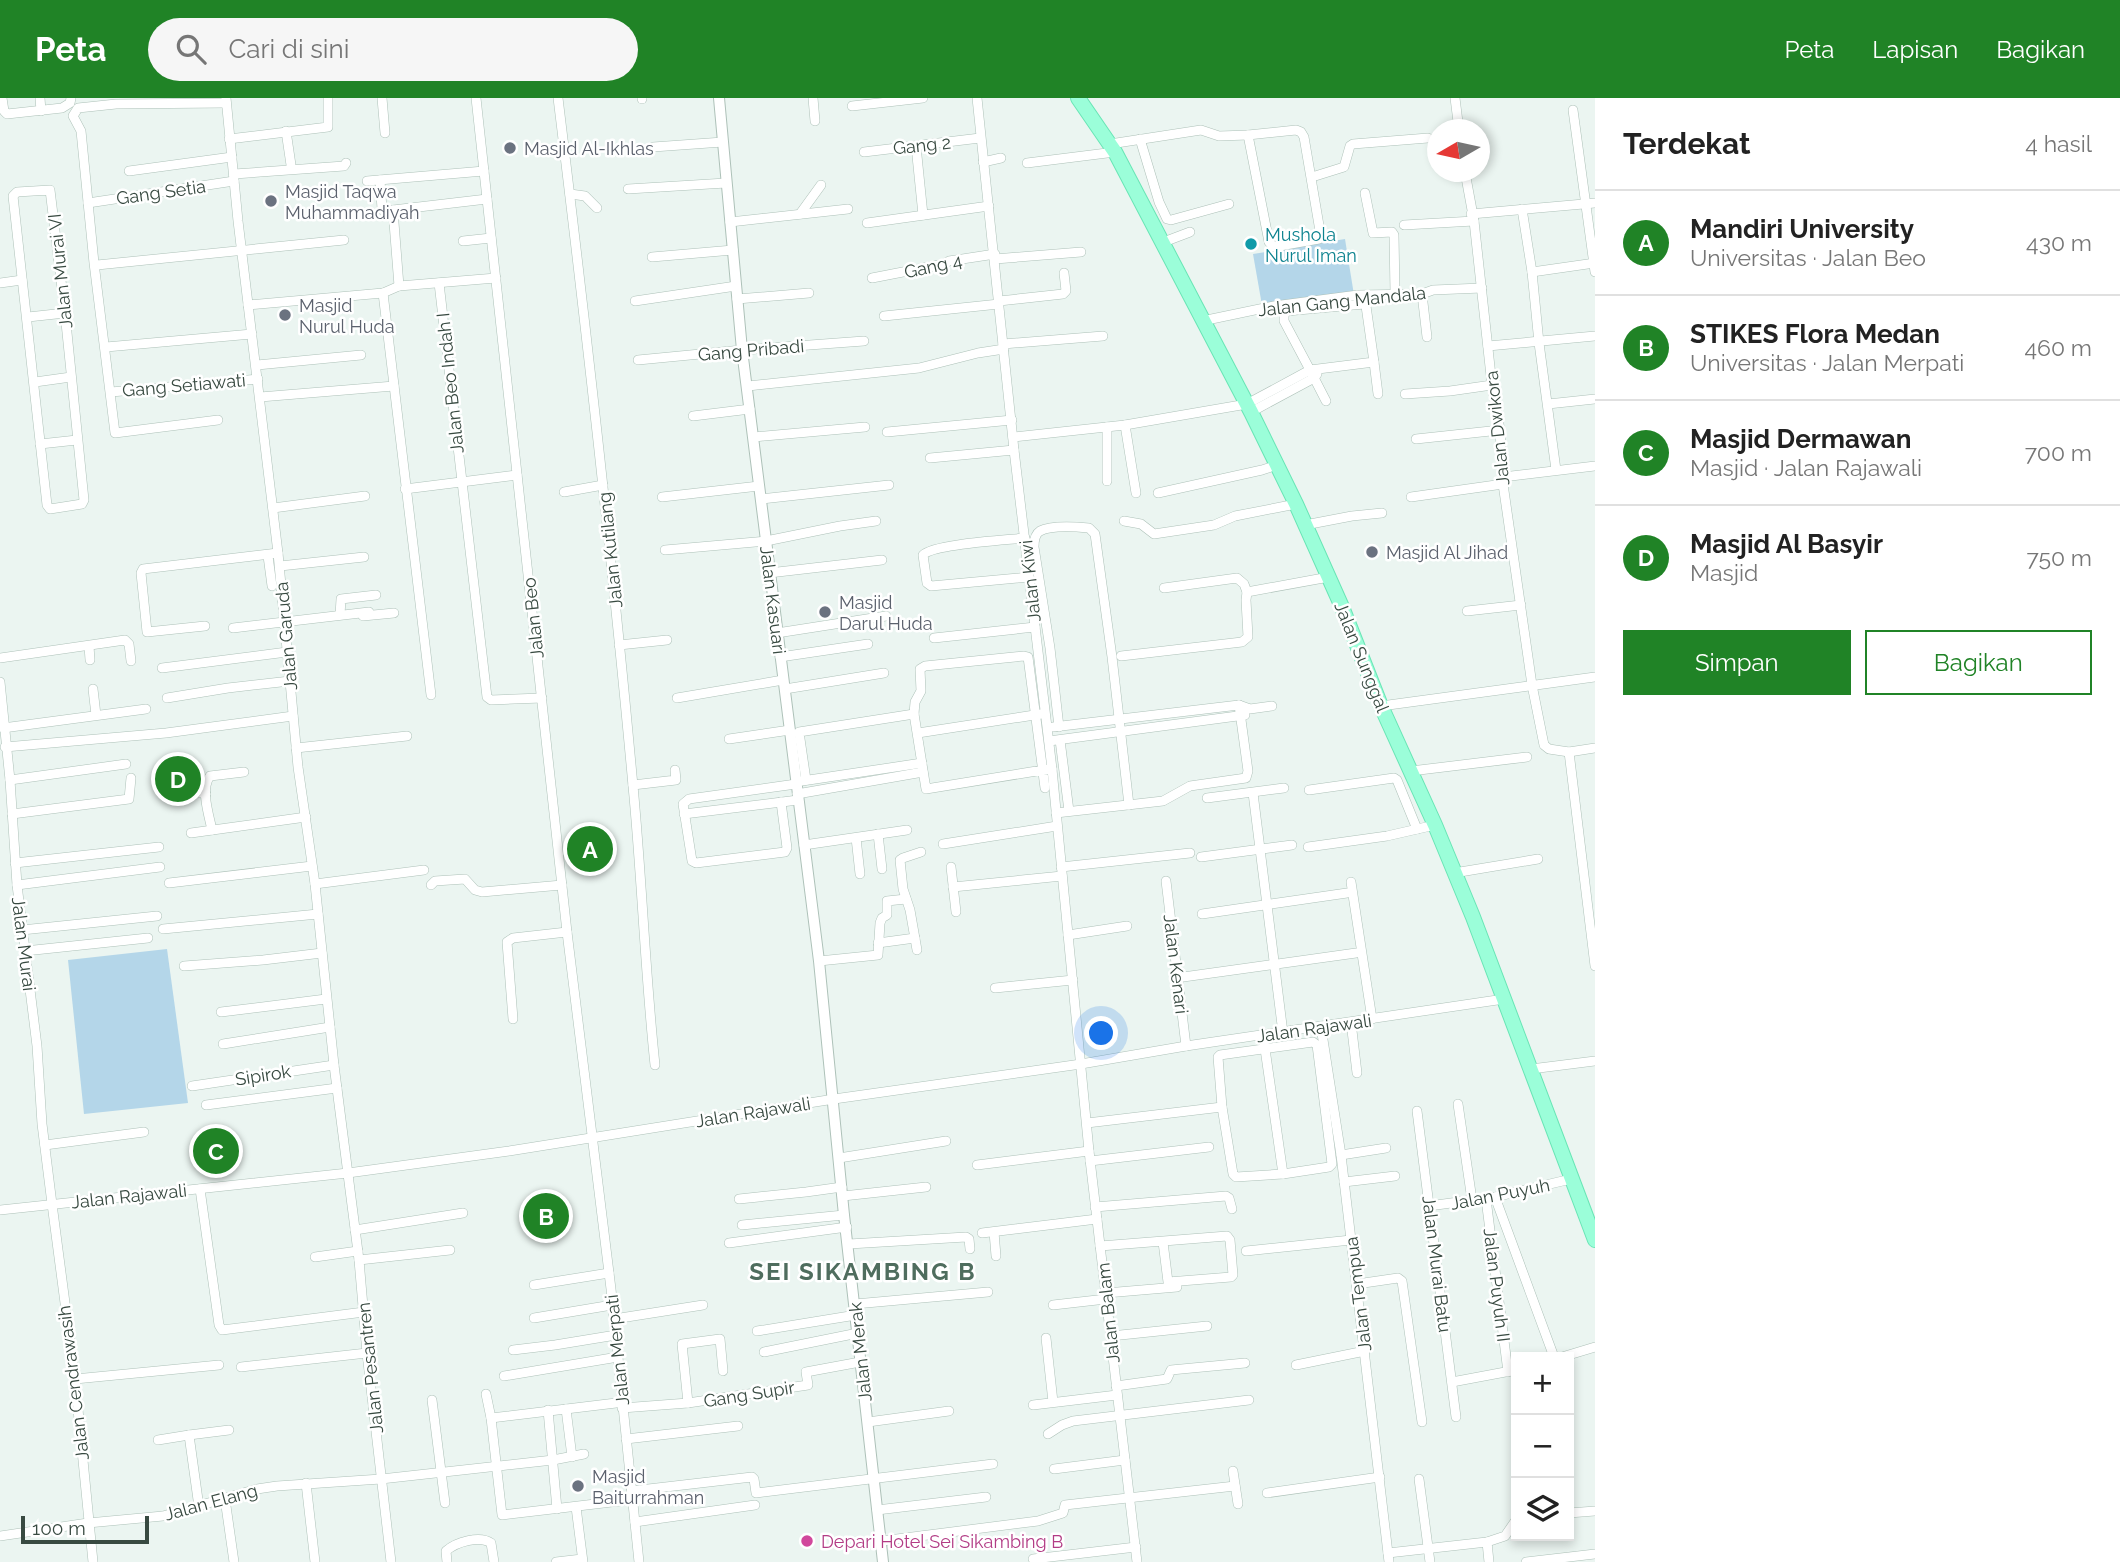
<!DOCTYPE html>
<html lang="id">
<head>
<meta charset="utf-8">
<style>
	:root { --surface:#fff; --page:#f6f6f6; --text:#222; --muted:#767676; --line:#e0e0e0; --accent:#208326 }
	body { margin:0; font-family:Raleway,sans-serif; background:var(--page); color:var(--text) }
	.controls { position:absolute; right:21px; bottom:21px; display:grid; overflow:hidden; border-radius:0px; box-shadow:0 4px 10px #0003 }
	.controls button { width:63px; height:63px; display:grid; place-items:center; padding:0; border:0; border-bottom:2px solid var(--line); background:var(--surface); color:var(--text); font:35px sans-serif }
	.compass { position:absolute; left:1427px; top:21px; width:63px; height:63px; border-radius:50%; background:var(--surface); box-shadow:0 4px 10px #0003; rotate:261deg }
	.scale { position:absolute; left:21px; bottom:18px; width:128px; box-sizing:border-box; padding-left:7px; border:4px solid #384a41; border-top:0; font-size:19px; line-height:24px; white-space:nowrap; color:#384a41; -webkit-text-stroke:5px #fff; paint-order:stroke }
	.you { position:absolute; left:1102px; top:936px; width:24px; height:24px; margin:-18px; border:5px solid #fff; border-radius:50%; background:#1a73e8; box-shadow:0 0 0 10px #1a73e833 }
	.badge { display:grid; place-items:center; width:46px; height:46px; border-radius:50%; background:var(--accent); color:#fff; font-size:23px; font-weight:700 }
	.pin { position:absolute; translate:-50% -50%; border:4px solid #fff; box-shadow:0 2px 7px #0006 }
	.list { margin:0; padding:0; list-style:none }
	h2 { display:flex; justify-content:space-between; align-items:center; height:91px; margin:0; padding:0 28px; font-size:30px }
	h2 small { font-size:23px; font-weight:400; color:var(--muted) }
	.list li { display:grid; grid-template-columns:46px 1fr auto; gap:21px; align-items:center; box-sizing:border-box; height:105px; padding:0 28px; border-top:2px solid var(--line) }
	.list b { display:block; font-size:26px; white-space:nowrap }
	.list p { margin:0; font-size:23px; white-space:nowrap; color:var(--muted) }
	.list em { font-size:23px; font-style:normal; color:var(--muted) }
	.actions { display:flex; gap:14px; padding:21px 28px }
	.actions a { flex:1; padding:16px 0; border:2px solid var(--accent); border-radius:0px; text-align:center; font-size:24px; color:var(--accent) }
	.actions .main { background:var(--accent); color:#fff }
	.icon { flex:none; width:38px; height:38px; fill:none; stroke:currentColor; stroke-width:2; stroke-linecap:round; stroke-linejoin:round }
	.map { position:relative; flex:none; width:1595px; height:1464px; overflow:hidden }
	header { display:flex; align-items:center; gap:42px; box-sizing:border-box; height:98px; padding:0 35px; background:var(--accent); color:#fff }
	header strong { font-size:33px }
	nav { display:flex; gap:38px; margin-inline-start:auto; font-size:24px }
	.search { width:490px; height:63px; background:var(--page); display:flex; align-items:center; gap:18px; box-sizing:border-box; padding:0 24px; border-radius:38px; color:var(--muted); font-size:26px }
	main { display:flex }
	aside { flex:1; background:var(--surface) }
	.map>svg:first-child { display:block }
</style>
</head>
<body>
<header>
<strong>Peta</strong>
<div class="search"><svg class="icon" aria-label="search" viewBox="0 0 24 24"><circle cx="10" cy="10" r="6"/><path d="M15 15l6 6"/></svg>Cari di sini</div>
<nav><a>Peta</a><a>Lapisan</a><a>Bagikan</a></nav>
</header>
<main>
<div class="map">
<svg width="1595" height="1464" viewBox="0 0 1595 1464">
	<rect width="100%" height="100%" fill="#ebf5f1"/>
	<g fill="#b4d6e9">
		<path d="M1345,141L1354,197L1263,213L1253,156Z"/>
		<path d="M167,851L188,1005L84,1016L68,862Z"/>
	</g>
	<g fill="none" stroke-linecap="round" stroke-linejoin="round">
		<defs>
			<g id="minor">
				<path d="M2,0L4,13L7,16L62,10L70,5L71,0"/>
				<path d="M40,0L41,13"/>
				<path d="M226,0L238,123L278,455L298,669L315,786L334,967L359,1162L367,1255L391,1464"/>
				<path d="M382,0L385,35"/>
				<path d="M476,0L567,834L611,1191L639,1464"/>
				<path d="M558,0C586,229 612,458 633,688C642,781 645,874 655,967"/>
				<path d="M642,0V1"/>
				<path d="M813,0L815,23"/>
				<path d="M977,0L1014,352L1052,671L1089,1053L1137,1464"/>
				<path d="M1455,0L1459,32"/>
				<path d="M852,8L923,0"/>
				<path d="M1573,12L1595,174"/>
				<path d="M1296,32L1301,34L1304,39L1321,139L1319,141L1274,149L1269,144L1248,37Z"/>
				<path d="M286,33L291,67"/>
				<path d="M229,41L328,29V0"/>
				<path d="M1140,41L1159,104L1167,121L1171,122L1229,106"/>
				<path d="M1110,46L1201,32L1219,38L1248,37"/>
				<path d="M916,48L923,117"/>
				<path d="M653,49L723,44"/>
				<path d="M864,54L980,40"/>
				<path d="M983,64L1001,60"/>
				<path d="M1027,65L1115,54"/>
				<path d="M129,73L232,59"/>
				<path d="M1465,74L1474,123L1492,287L1500,332L1503,386L1532,587L1544,647L1549,651L1569,654L1595,868"/>
				<path d="M234,76L344,68L346,65"/>
				<path d="M1312,79L1344,69L1350,48L1353,46L1428,40"/>
				<path d="M380,82L382,111L384,113L393,112L399,188"/>
				<path d="M367,83L484,73"/>
				<path d="M628,91L726,85"/>
				<path d="M50,92L65,215L84,402L82,406L50,411L47,407L13,98L17,94Z"/>
				<path d="M1365,95L1373,135L1392,134L1394,137L1395,195"/>
				<path d="M570,96L585,98L597,110"/>
				<path d="M88,105L234,83"/>
				<path d="M1522,111L1532,174L1539,245L1556,372"/>
				<path d="M393,112L487,101"/>
				<path d="M800,116L821,87"/>
				<path d="M1471,116L1595,105"/>
				<path d="M730,124L848,111"/>
				<path d="M867,125L989,108"/>
				<path d="M1404,127L1474,123"/>
				<path d="M463,143L491,140"/>
				<path d="M1161,145L1190,134"/>
				<path d="M652,159L733,152"/>
				<path d="M995,161L1081,154"/>
				<path d="M97,167L344,142"/>
				<path d="M1532,174L1595,165"/>
				<path d="M872,180L944,166L949,163L995,156"/>
				<path d="M0,185L22,182"/>
				<path d="M439,185L487,599L491,602L542,600"/>
				<path d="M383,195L431,597"/>
				<path d="M1422,196L1427,239"/>
				<path d="M737,201L809,195"/>
				<path d="M635,203L736,188"/>
				<path d="M999,203L1063,196L1066,193L1064,175"/>
				<path d="M248,207L383,195L399,188L496,180"/>
				<path d="M884,218L999,206"/>
				<path d="M28,219L65,215"/>
				<path d="M1202,223L1274,208L1358,197L1422,196L1433,192L1482,190"/>
				<path d="M1003,246L1103,238"/>
				<path d="M1488,248L1595,238"/>
				<path d="M106,249L252,236"/>
				<path d="M638,262L742,252L864,243"/>
				<path d="M1374,264L1378,296"/>
				<path d="M257,267L361,257"/>
				<path d="M35,284L71,279"/>
				<path d="M748,288L919,270L978,255L1004,251"/>
				<path d="M111,294L258,281"/>
				<path d="M1405,296L1450,293L1492,287"/>
				<path d="M260,299L394,288"/>
				<path d="M1548,306L1595,301"/>
				<path d="M1251,314L1314,280L1317,276"/>
				<path d="M693,318L750,311"/>
				<path d="M218,322L115,335L94,165L81,33L73,18L78,10L116,6L226,5"/>
				<path d="M1125,327L1136,395"/>
				<path d="M887,334L1012,322"/>
				<path d="M754,339L865,329"/>
				<path d="M1013,339L1125,327L1247,306L1310,272L1374,264L1366,208L1364,206L1287,213L1284,217V223L1310,272L1326,303"/>
				<path d="M1416,341L1500,332"/>
				<path d="M40,346L77,342"/>
				<path d="M930,360L1014,352"/>
				<path d="M1503,379L1595,368"/>
				<path d="M1107,383V329"/>
				<path d="M405,391L517,377"/>
				<path d="M564,394L603,387"/>
				<path d="M1158,395L1262,372L1277,367"/>
				<path d="M662,399L759,388"/>
				<path d="M1411,399L1503,386"/>
				<path d="M761,401L889,387"/>
				<path d="M273,410L365,398"/>
				<path d="M1124,423L1141,426L1154,436L1214,427L1235,418L1296,406"/>
				<path d="M1305,427L1352,418L1382,415"/>
				<path d="M1025,440C1007,442 933,446 923,457L927,485L931,488L1029,479"/>
				<path d="M665,452L766,443L840,428L876,423"/>
				<path d="M268,458L272,488"/>
				<path d="M280,468L364,459"/>
				<path d="M769,475L882,462"/>
				<path d="M1164,490L1237,480L1244,486L1247,494"/>
				<path d="M1467,513L1521,507"/>
				<path d="M340,517L341,501L376,497"/>
				<path d="M363,518L394,515"/>
				<path d="M205,528L147,534L141,475L143,471L278,455"/>
				<path d="M233,530L369,514"/>
				<path d="M777,535L886,518"/>
				<path d="M934,540L1035,529"/>
				<path d="M619,547L667,542"/>
				<path d="M89,548L90,562"/>
				<path d="M1121,558L1242,544L1248,539L1246,502L1247,494L1329,479"/>
				<path d="M780,559L868,546"/>
				<path d="M0,560L125,542L129,546L131,563"/>
				<path d="M162,570L287,554"/>
				<path d="M0,584L10,682L17,787L37,948L42,1026L52,1106L75,1281L93,1464"/>
				<path d="M93,591L96,617"/>
				<path d="M785,591L884,575"/>
				<path d="M167,600L228,590L290,583"/>
				<path d="M677,600L783,582"/>
				<path d="M1381,608L1595,579"/>
				<path d="M1053,629L1239,607L1250,611L1272,608"/>
				<path d="M1059,629L1050,550L1034,449C1034,443 1035,436 1040,433C1051,427 1078,429 1089,430L1095,436L1112,559L1129,707"/>
				<path d="M3,630L146,611"/>
				<path d="M918,635L1041,616"/>
				<path d="M729,641L790,632"/>
				<path d="M1060,642L1069,713"/>
				<path d="M1049,643L1245,617"/>
				<path d="M5,649L166,635L293,618"/>
				<path d="M296,650L407,638"/>
				<path d="M1569,654L1595,650"/>
				<path d="M175,664H187L189,692L206,696"/>
				<path d="M1411,673L1527,659"/>
				<path d="M10,682L126,666"/>
				<path d="M806,682L799,634L914,616"/>
				<path d="M802,683L922,665"/>
				<path d="M633,687L676,682L675,672"/>
				<path d="M1045,690L1028,559L1024,558L925,568L920,571L921,593L915,604L914,616L926,691L1043,672L1052,671"/>
				<path d="M1309,692L1394,680L1397,682L1417,731"/>
				<path d="M1253,695L1283,935"/>
				<path d="M797,696L923,674"/>
				<path d="M1207,700L1284,690"/>
				<path d="M781,704L787,750L785,754L696,765L692,763L683,706L689,701L796,686"/>
				<path d="M1056,715L1163,703L1190,688L1246,680L1248,673L1239,607"/>
				<path d="M12,716L129,701L131,680"/>
				<path d="M684,716L798,702"/>
				<path d="M212,732C209,717 200,691 210,678L244,674"/>
				<path d="M191,735L306,719"/>
				<path d="M878,736L882,771"/>
				<path d="M856,740L860,776"/>
				<path d="M943,746L1057,728"/>
				<path d="M804,747L907,732"/>
				<path d="M1308,749L1387,738L1435,727"/>
				<path d="M1201,759L1292,747"/>
				<path d="M15,765L159,749"/>
				<path d="M951,769L956,814"/>
				<path d="M1061,769L1190,755"/>
				<path d="M1454,775L1538,761"/>
				<path d="M1166,783L1186,948"/>
				<path d="M1351,784L1372,921"/>
				<path d="M169,785L312,768"/>
				<path d="M315,786L424,772"/>
				<path d="M17,787L160,769"/>
				<path d="M431,787L435,783L465,781L475,792L482,794L562,787"/>
				<path d="M953,789L1062,778"/>
				<path d="M1202,816L1347,795"/>
				<path d="M163,831L318,816"/>
				<path d="M22,832L157,818"/>
				<path d="M1068,837L1127,828"/>
				<path d="M878,845L915,840"/>
				<path d="M917,852L910,812L903,791L900,762L903,760L921,754"/>
				<path d="M25,853L148,840"/>
				<path d="M819,863L878,857L880,825L882,820L887,817V803L906,801"/>
				<path d="M184,868L263,862L322,855"/>
				<path d="M1176,880L1356,855"/>
				<path d="M995,890L1073,882"/>
				<path d="M221,914L326,901"/>
				<path d="M513,921L507,844L513,840L567,834"/>
				<path d="M1351,924L1357,975"/>
				<path d="M1321,929L1341,1057L1389,1464"/>
				<path d="M1263,937L1283,1076"/>
				<path d="M1313,944L1317,947L1332,1066L1329,1069L1283,1076L1236,1079L1233,1076L1222,1009L1218,959L1220,957Z"/>
				<path d="M223,946L330,929"/>
				<path d="M1531,971L1595,963"/>
				<path d="M192,988L334,967"/>
				<path d="M1458,1006L1472,1102"/>
				<path d="M206,1007L337,990"/>
				<path d="M1417,1013L1456,1319"/>
				<path d="M1087,1025L1222,1009"/>
				<path d="M45,1047L144,1034"/>
				<path d="M1341,1057L1386,1050"/>
				<path d="M839,1060L946,1043"/>
				<path d="M1090,1063L1209,1049"/>
				<path d="M977,1067L1089,1053"/>
				<path d="M1344,1084L1395,1078"/>
				<path d="M200,1091L219,1227L222,1232L364,1214"/>
				<path d="M843,1098L926,1089"/>
				<path d="M1495,1099L1554,1259"/>
				<path d="M739,1101L806,1094L842,1089"/>
				<path d="M1486,1101L1508,1274"/>
				<path d="M1429,1108L1495,1099L1571,1081"/>
				<path d="M1095,1109L1226,1098L1229,1100L1232,1111"/>
				<path d="M0,1112L348,1075L509,1053L834,1001L1081,966L1186,948L1504,901"/>
				<path d="M742,1127L844,1117"/>
				<path d="M355,1132L463,1115"/>
				<path d="M994,1134L996,1158"/>
				<path d="M982,1135L1097,1121"/>
				<path d="M729,1145L847,1129"/>
				<path d="M849,1146L966,1139L969,1141L970,1151"/>
				<path d="M1100,1148L1227,1138L1230,1142L1233,1177L1231,1179L1168,1184L1163,1144"/>
				<path d="M1246,1153L1351,1142"/>
				<path d="M315,1159L358,1153"/>
				<path d="M359,1162L450,1152"/>
				<path d="M1357,1186L1398,1180L1402,1183L1422,1324"/>
				<path d="M534,1187L609,1175"/>
				<path d="M1106,1195L1177,1189"/>
				<path d="M855,1206L988,1194"/>
				<path d="M1053,1207L1106,1201"/>
				<path d="M534,1220L612,1207"/>
				<path d="M614,1221L703,1207"/>
				<path d="M757,1233L856,1217"/>
				<path d="M1111,1238L1207,1228"/>
				<path d="M1046,1240L1053,1304"/>
				<path d="M513,1252L555,1247L616,1237"/>
				<path d="M764,1254L858,1235"/>
				<path d="M1562,1259L1595,1249"/>
				<path d="M1296,1267L1365,1253"/>
				<path d="M241,1269L367,1255"/>
				<path d="M504,1278L618,1259"/>
				<path d="M75,1281L219,1267"/>
				<path d="M1452,1284L1516,1272"/>
				<path d="M1116,1288L1167,1281L1171,1272L1245,1265"/>
				<path d="M486,1296L491,1320L502,1417L629,1402"/>
				<path d="M432,1302L445,1405"/>
				<path d="M688,1305L682,1246L720,1241L723,1273"/>
				<path d="M1033,1307L1117,1297"/>
				<path d="M622,1310L688,1305L808,1287L806,1274L860,1264"/>
				<path d="M566,1311L572,1359"/>
				<path d="M548,1312L557,1411"/>
				<path d="M491,1320L616,1305"/>
				<path d="M868,1324L949,1313"/>
				<path d="M1048,1336L1062,1327L1073,1323L1249,1302"/>
				<path d="M189,1337L229,1332"/>
				<path d="M626,1341L738,1328"/>
				<path d="M158,1342L189,1337L199,1409"/>
				<path d="M1054,1371L1125,1362"/>
				<path d="M1233,1373L1238,1406"/>
				<path d="M1419,1381L1430,1464"/>
				<path d="M306,1385L315,1464"/>
				<path d="M631,1393L752,1379L754,1381L756,1395L993,1366"/>
				<path d="M1267,1395L1380,1379"/>
				<path d="M225,1401L234,1464"/>
				<path d="M576,1409L583,1464"/>
				<path d="M877,1412L986,1399"/>
				<path d="M1569,1415L1595,1413"/>
				<path d="M635,1424L755,1407"/>
				<path d="M0,1438L88,1425L163,1418L257,1391L277,1388L381,1381L553,1362L584,1356"/>
				<path d="M881,1443L1038,1423L1063,1415L1065,1407L1235,1388"/>
				<path d="M1487,1444L1489,1464"/>
				<path d="M1388,1455L1487,1444L1505,1438L1516,1422"/>
				<path d="M1033,1461L1136,1449"/>
				<path d="M447,1464L446,1453C456,1444 480,1437 491,1445L494,1464"/>
				<path d="M556,1464L582,1461"/>
				<path d="M1526,1464L1595,1456"/>
			</g>
			<path id="tertiary" d="M719,0L742,252L819,863L844,1117L883,1464"/>
			<path id="primary" d="M1078,0L1115,54L1251,314L1296,406L1342,509L1381,608L1435,727L1473,819L1595,1142"/>
		</defs>
		<use href="#minor" stroke="#adc1b8" stroke-width="10"/>
		<use href="#tertiary" stroke="#adc1b8" stroke-width="12"/>
		<use href="#primary" stroke="#69e5b5" stroke-width="16"/>
		<use href="#minor" stroke="#fff" stroke-width="9"/>
		<use href="#tertiary" stroke="#fff" stroke-width="10"/>
		<use href="#primary" stroke="#9bfed9" stroke-width="14"/>
	</g>
	<g fill="#6b7280" stroke="#fff" stroke-width="2.5">
		<circle cx="510" cy="50" r="7"/>
		<circle cx="271" cy="103" r="7"/>
		<circle cx="285" cy="217" r="7"/>
		<circle cx="1372" cy="454" r="7"/>
		<circle cx="825" cy="514" r="7"/>
		<circle cx="578" cy="1388" r="7"/>
	</g>
	<circle fill="#0f9aa8" stroke="#fff" stroke-width="2.5" cx="1251" cy="146" r="7"/>
	<circle fill="#d1479c" stroke="#fff" stroke-width="2.5" cx="807" cy="1443" r="7"/>
	<g text-anchor="middle" dominant-baseline="central" stroke-width="5" stroke-linejoin="round" paint-order="stroke">
		<g font-size="18" fill="#384a41" stroke="#fff">
			<text transform="translate(922 47) rotate(-6)">Gang 2</text>
			<text transform="translate(161 94) rotate(-8)">Gang Setia</text>
			<text transform="translate(933 168) rotate(-12)">Gang 4</text>
			<text transform="translate(60 173) rotate(-96)">Jalan Murai VI</text>
			<text transform="translate(1342 203) rotate(-6)">Jalan Gang Mandala</text>
			<text transform="translate(751 252) rotate(-5)">Gang Pribadi</text>
			<text transform="translate(450 285) rotate(-96)">Jalan Beo Indah I</text>
			<text transform="translate(184 287) rotate(-5)">Gang Setiawati</text>
			<text transform="translate(1497 330) rotate(-96)">Jalan Dwikora</text>
			<text transform="translate(610 452) rotate(-96)">Jalan Kutilang</text>
			<text transform="translate(1030 483) rotate(-96)">Jalan Kiwi</text>
			<text transform="translate(773 502) rotate(83)">Jalan Kasuari</text>
			<text transform="translate(533 520) rotate(-96)">Jalan Beo</text>
			<text transform="translate(286 538) rotate(-95)">Jalan Garuda</text>
			<text transform="translate(1362 559) rotate(68)">Jalan Sunggal</text>
			<text transform="translate(24 846) rotate(83)">Jalan Murai</text>
			<text transform="translate(1176 866) rotate(83)">Jalan Kenari</text>
			<text transform="translate(1314 930) rotate(-8)">Jalan Rajawali</text>
			<text transform="translate(263 977) rotate(-9)">Sipirok</text>
			<text transform="translate(753 1014) rotate(-9)">Jalan Rajawali</text>
			<text transform="translate(1500 1096) rotate(-11)">Jalan Puyuh</text>
			<text transform="translate(129 1098) rotate(-6)">Jalan Rajawali</text>
			<text transform="translate(1437 1166) rotate(83)">Jalan Murai Batu</text>
			<text transform="translate(1497 1187) rotate(83)">Jalan Puyuh II</text>
			<text transform="translate(1358 1196) rotate(-97)">Jalan Tempua</text>
			<text transform="translate(1108 1215) rotate(-96)">Jalan Balam</text>
			<text transform="translate(617 1252) rotate(-96)">Jalan Merpati</text>
			<text transform="translate(860 1254) rotate(-96)">Jalan Merak</text>
			<text transform="translate(370 1270) rotate(-96)">Jalan Pesantren</text>
			<text transform="translate(73 1285) rotate(-97)">Jalan Cendrawasih</text>
			<text transform="translate(749 1296) rotate(-9)">Gang Supir</text>
			<text transform="translate(211 1404) rotate(-15)">Jalan Elang</text>
		</g>
		<g font-size="18" fill="#5b616d" stroke="#fff" text-anchor="start">
			<text x="524" y="50">Masjid Al-Ikhlas</text>
			<text x="285" y="93">Masjid Taqwa<tspan x="285" dy="21">Muhammadiyah</tspan></text>
			<text x="299" y="207">Masjid<tspan x="299" dy="21">Nurul Huda</tspan></text>
			<text x="1386" y="454">Masjid Al Jihad</text>
			<text x="839" y="504">Masjid<tspan x="839" dy="21">Darul Huda</tspan></text>
			<text x="592" y="1378">Masjid<tspan x="592" dy="21">Baiturrahman</tspan></text>
		</g>
		<g font-size="18" fill="#0d838f" stroke="#fff" text-anchor="start">
			<text x="1265" y="136">Mushola<tspan x="1265" dy="21">Nurul Iman</tspan></text>
		</g>
		<g font-size="18" fill="#b23c85" stroke="#fff" text-anchor="start">
			<text x="821" y="1443">Depari Hotel Sei Sikambing B</text>
		</g>
		<g font-size="24" font-weight="bold" letter-spacing="2" fill="#4f6d5e" stroke="#fff">
			<text x="863" y="1173">SEI SIKAMBING B</text>
		</g>
	</g>
</svg>
<div class="controls">
<button>+</button>
<button>−</button>
<button><svg class="icon" aria-label="layers" viewBox="0 0 24 24"><path d="M12 4l9 5-9 5-9-5zM3 14l9 5 9-5"/></svg></button>
</div>
<svg class="compass" viewBox="-18 -18 36 36"><path d="M0-13l5 13h-10z" fill="#e53935"/><path d="M0 13l5-13h-10z" fill="#767676"/></svg>
<div class="scale">100 m</div>
<div class="you"></div>
<div class="pin badge" style="left:590px;top:751px">A</div>
<div class="pin badge" style="left:546px;top:1118px">B</div>
<div class="pin badge" style="left:216px;top:1053px">C</div>
<div class="pin badge" style="left:178px;top:681px">D</div>
</div>
<aside>
<h2>Terdekat<small>4 hasil</small></h2>
<ul class="list">
<li><span class="badge">A</span><div><b>Mandiri University</b><p>Universitas · Jalan Beo</p></div><em>430 m</em></li>
<li><span class="badge">B</span><div><b>STIKES Flora Medan</b><p>Universitas · Jalan Merpati</p></div><em>460 m</em></li>
<li><span class="badge">C</span><div><b>Masjid Dermawan</b><p>Masjid · Jalan Rajawali</p></div><em>700 m</em></li>
<li><span class="badge">D</span><div><b>Masjid Al Basyir</b><p>Masjid</p></div><em>750 m</em></li>
</ul>
<div class="actions"><a class="main">Simpan</a><a>Bagikan</a></div>
</aside>
</main>
</body>
</html>
